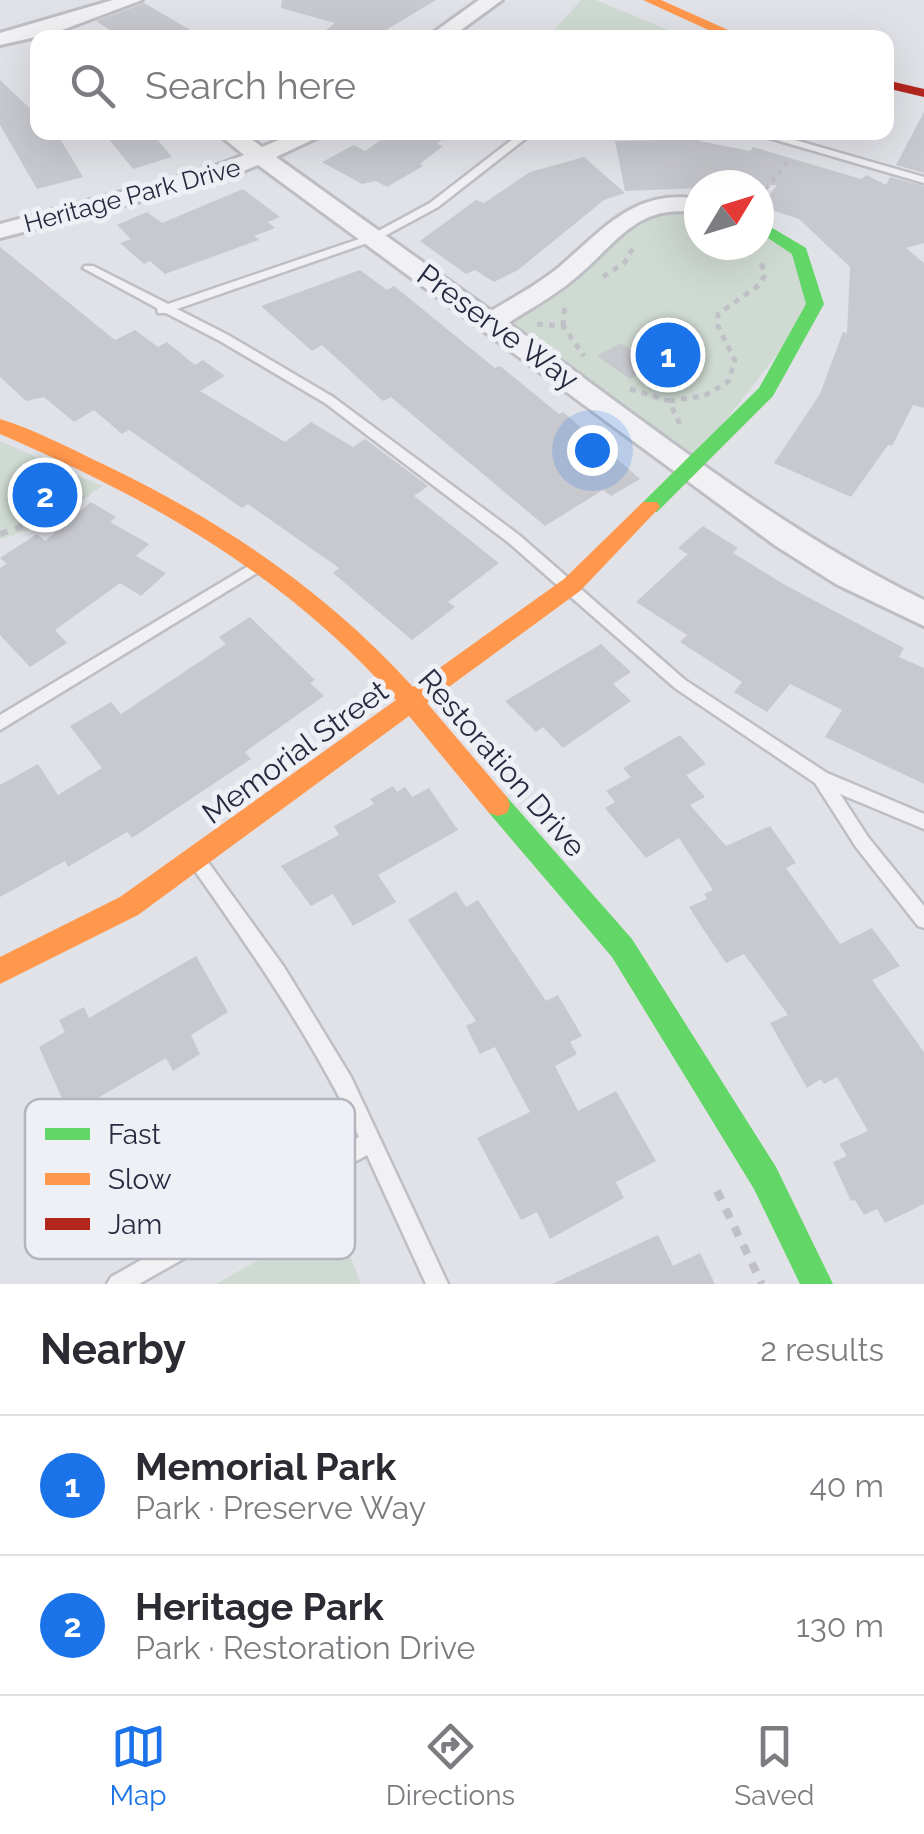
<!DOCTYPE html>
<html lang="en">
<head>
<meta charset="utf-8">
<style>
	:root { --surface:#fff; --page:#f7f7f7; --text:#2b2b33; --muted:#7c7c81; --line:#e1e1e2; --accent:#1a73e8 }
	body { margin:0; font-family:Raleway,sans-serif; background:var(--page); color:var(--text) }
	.compass { position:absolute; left:684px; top:170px; width:90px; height:90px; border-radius:50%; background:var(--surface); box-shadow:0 10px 40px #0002; rotate:52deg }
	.you { position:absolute; left:592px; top:450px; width:35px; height:35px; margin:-25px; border:8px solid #fff; border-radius:50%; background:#1a73e8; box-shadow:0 0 0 15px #1a73e833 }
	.badge { display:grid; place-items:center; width:65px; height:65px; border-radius:50%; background:var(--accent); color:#fff; font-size:32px; font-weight:700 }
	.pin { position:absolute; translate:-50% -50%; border:5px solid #fff; box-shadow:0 2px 10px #0006 }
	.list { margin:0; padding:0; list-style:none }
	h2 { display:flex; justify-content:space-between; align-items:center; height:130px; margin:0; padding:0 40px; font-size:42px }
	h2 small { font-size:32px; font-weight:400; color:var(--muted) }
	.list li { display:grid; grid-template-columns:65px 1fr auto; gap:30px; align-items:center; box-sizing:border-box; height:140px; padding:0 40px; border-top:2px solid var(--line) }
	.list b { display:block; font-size:38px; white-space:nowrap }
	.list p { margin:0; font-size:32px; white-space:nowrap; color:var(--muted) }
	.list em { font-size:32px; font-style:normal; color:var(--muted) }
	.icon { flex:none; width:55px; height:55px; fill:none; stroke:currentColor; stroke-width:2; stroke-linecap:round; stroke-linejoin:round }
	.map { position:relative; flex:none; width:924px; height:1284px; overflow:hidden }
	.search { position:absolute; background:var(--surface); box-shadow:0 10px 40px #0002; left:30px; right:30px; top:30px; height:110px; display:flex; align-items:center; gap:25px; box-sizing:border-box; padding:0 35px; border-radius:20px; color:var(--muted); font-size:38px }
	.sheet { height:410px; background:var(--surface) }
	nav { display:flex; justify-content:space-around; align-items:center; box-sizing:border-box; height:140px; border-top:2px solid var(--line); background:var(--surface); font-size:28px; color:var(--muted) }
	nav a { display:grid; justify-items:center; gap:5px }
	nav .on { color:var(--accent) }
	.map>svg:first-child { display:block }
</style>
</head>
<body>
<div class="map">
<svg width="924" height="1284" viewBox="0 0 924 1284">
	<rect width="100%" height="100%" fill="#e1e2e7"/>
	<g fill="#cfdad2">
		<path d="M581,0H596L685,37L549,36Z"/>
		<path d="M699,206V245H759V225L801,258L812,310L694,461L497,318L633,210Z"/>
		<path d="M0,441L102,486L49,524L0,539Z"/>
		<path d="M335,1216L361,1284H216Z"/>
	</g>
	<g fill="#c8c9cf">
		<path d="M282,0H436L373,38H316L335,23L281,8Z"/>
		<path d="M144,3L204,38H122L96,21Z"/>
		<path d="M0,80L38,116V132L59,137L83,177L37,189L0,125Z"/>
		<path d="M924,112V173L896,165Z"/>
		<path d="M103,132H151L172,157L133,169Z"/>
		<path d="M392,132H451L437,144L443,146L420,164L423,166L387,187L376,181L362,184L322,162L354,145L365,151Z"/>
		<path d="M672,132H705L700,141L750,151L753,147L861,179L867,175L886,185L890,177L924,186V243L906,248L924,263V408L913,405L892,446L888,445L851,497L774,463L820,394L843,332L847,333L850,267L799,219L760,206L777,185L625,191L615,141L667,140Z"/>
		<path d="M584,157L625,193L604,200L518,270L494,282L475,270L466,274L420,241L476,200L484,203L530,172Z"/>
		<path d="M243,189L280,217L268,222L275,228L254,236L259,240L165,274L150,261L144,264L120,243L131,239L117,225L147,212L162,223Z"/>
		<path d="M0,247L115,340L135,330L158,347L167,342L195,365L203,360L225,376L200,391L285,442L311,422L353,447L365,439L428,486L414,496L499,563L448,602L455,607L412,640L333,573L339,568L248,504L242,508L129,430L122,434L94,410L74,422L44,397L26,401L0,377Z"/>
		<path d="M360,270L387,290L394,286L495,368L500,366L559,414L563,412L640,479L611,496L603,490L545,526L391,397L383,401L322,345L312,351L261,306Z"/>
		<path d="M621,343L653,366L630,379L597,356Z"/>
		<path d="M91,502L116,517L110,522L149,544L136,556L166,573L141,596L120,583L55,630L67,643L30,667L0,635V568L7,564L0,558L37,534L45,541Z"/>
		<path d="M703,526L738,548L733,553L785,585L904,648L899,657L924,668V784L825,737L842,710L790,684L767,712L734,692L742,682L680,642L687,635L636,602L688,554L678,548Z"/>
		<path d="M250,617L315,680L310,683L324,696L245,752L251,759L132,838L127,832L68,867L65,861L0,897V785L38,764L58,795L102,768L70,726L111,702L121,714L226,644L219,637Z"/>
		<path d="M601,644L631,672L613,684L631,701L563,748L543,727L536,732L505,701Z"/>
		<path d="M680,735L706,764L686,775L705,797L690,805L726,846L770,826L796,863L786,868L840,944L872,928L900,966L872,980L924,1052V1204L885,1223L877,1209L864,1215L855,1200L851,1201L833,1162L847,1156L839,1144L868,1131L837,1077L824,1084L821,1079L807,1088L770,1023L788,1015L744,954L726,963L701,926L689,907L707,899L704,894L713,890L679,838L646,858L605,808L615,802L606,791L631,777L623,768Z"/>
		<path d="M393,786L397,792L405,787L412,797L429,788L458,830L378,875L396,902L353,926L333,894L311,906L281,866L339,835L334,826L374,804L370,799Z"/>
		<path d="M456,891L466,907L478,900L546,1001L558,995L582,1036L570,1042L577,1054L555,1066L578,1111L616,1091L656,1161L616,1182L624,1198L550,1239L537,1212L521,1220L477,1138L530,1112L495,1047L480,1054L466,1026L476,1021L408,920Z"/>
		<path d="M196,956L228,1012L191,1035L200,1054L173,1071L166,1058L98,1098L107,1116L78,1134L39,1047L65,1032L59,1020L84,1007L89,1018Z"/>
		<path d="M658,1235L673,1266L700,1253L715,1284H552Z"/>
	</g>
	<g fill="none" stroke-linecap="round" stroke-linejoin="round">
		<defs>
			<g id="lane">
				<path d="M522,132H534L438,207L379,239L177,309L228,335L333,397L519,535L685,680L827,773L924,814V829L840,794L868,837L924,906V928L918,926L856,847L815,783L675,688L509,543L325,403L220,341L166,313H158L157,308L83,268L85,266H93L168,304L371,235L430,203Z"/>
				<path d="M749,132H767L924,177V183Z"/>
				<path d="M260,559L267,564L265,568L0,730V715Z"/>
				<path d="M199,855L205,858L284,967L351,1077L448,1284H426L367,1155L139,1284H107L111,1277L359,1137C314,1041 254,955 193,868L190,863L193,858Z"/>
			</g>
			<g id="street">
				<path d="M113,0H142L54,33L0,45V33Z"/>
				<path d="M479,0H502L450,38H426Z"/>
				<path d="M216,132H242L262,147L298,132H329L276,157L491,311C514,297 537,285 558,268C603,230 634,188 699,199V213C636,202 617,244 574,279C554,296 530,309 508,323C643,419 774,527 924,600V626L836,584L776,546L258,165L224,179L0,238V224L208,169L244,155Z"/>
			</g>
		</defs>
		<use href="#lane" stroke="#bebfc4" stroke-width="5"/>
		<use href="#street" stroke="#bebfc4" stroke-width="6"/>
		<path stroke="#c0c1c7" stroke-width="4" stroke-dasharray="5 5" stroke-linecap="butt" d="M759,197L789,160"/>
		<g stroke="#c0c1c7" stroke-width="5" stroke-dasharray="6 6" stroke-linecap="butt">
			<path d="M603,277L625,262L633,248"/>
			<path d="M537,324L563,326L584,356"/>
			<path d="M563,326L565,303"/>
			<path d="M630,389L669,401L682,429"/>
			<path d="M669,401L704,396L728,382L735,361L718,326V314L759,285L765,275L760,259"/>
			<path d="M67,506L84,495"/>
		</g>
		<path stroke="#c0c1c7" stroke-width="6" stroke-dasharray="8 8" stroke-linecap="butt" d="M0,534L49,517L71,503"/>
		<path stroke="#c0c1c7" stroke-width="8" stroke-dasharray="10 10" stroke-linecap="butt" d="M717,1191L762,1284"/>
		<use href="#lane" fill="#f1f1f3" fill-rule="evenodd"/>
		<use href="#street" fill="#f1f1f3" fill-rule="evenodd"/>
		<g fill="#63d668" fill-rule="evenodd">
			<path d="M759,220L806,248L824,304L773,396L657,512H643L640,507L643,502L759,388L806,304L792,254L759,232Z"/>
			<path d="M498,794L507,797L632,939L776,1167L833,1284H800L754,1189L612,957L489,813L486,805L489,797Z"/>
		</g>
		<g fill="#ff974d" fill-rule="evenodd">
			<path d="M643,0H661L746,38H726Z"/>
			<path d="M0,419C36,430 71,449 105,465C222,521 326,591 413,687L564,579L643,502H657L660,507L580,591L427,703L507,797L510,805L507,813L498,816L489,813L409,716L138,915L0,984V957L120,897L396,700C288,576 149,498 0,434Z"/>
		</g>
		<path fill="#b3261e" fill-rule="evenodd" d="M886,80L924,89V97L886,88Z"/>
	</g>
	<g text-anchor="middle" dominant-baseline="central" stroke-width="10" stroke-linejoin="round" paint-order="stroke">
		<g font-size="25" fill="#282b40" stroke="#eff0f6">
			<text transform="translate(132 195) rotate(-15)">Heritage Park Drive</text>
		</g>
		<g font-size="30" fill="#282b40" stroke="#eff0f6">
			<text transform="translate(498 327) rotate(36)">Preserve Way</text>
			<text transform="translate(295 752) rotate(-36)">Memorial Street</text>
			<text transform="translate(502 763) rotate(49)">Restoration Drive</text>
		</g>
	</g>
	<rect x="25" y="1099" width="330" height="160" rx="15" fill="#eff0f6" stroke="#b3b5bf" stroke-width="2.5"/>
	<rect x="45" y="1128" width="45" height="12" fill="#63d668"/>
	<rect x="45" y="1173" width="45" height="12" fill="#ff974d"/>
	<rect x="45" y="1218" width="45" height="12" fill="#b3261e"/>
	<g font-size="28" fill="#282b40">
		<text x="108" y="1144">Fast</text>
		<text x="108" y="1189">Slow</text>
		<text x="108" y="1234">Jam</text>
	</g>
</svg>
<svg class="compass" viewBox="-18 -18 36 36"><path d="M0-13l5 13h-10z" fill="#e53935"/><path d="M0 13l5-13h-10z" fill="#7c7c81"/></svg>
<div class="you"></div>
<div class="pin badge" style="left:668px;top:355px">1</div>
<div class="pin badge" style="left:45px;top:495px">2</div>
<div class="search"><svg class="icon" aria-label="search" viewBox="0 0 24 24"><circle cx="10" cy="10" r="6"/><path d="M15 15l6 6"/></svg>Search here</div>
</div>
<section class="sheet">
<h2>Nearby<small>2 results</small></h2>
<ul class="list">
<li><span class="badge">1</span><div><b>Memorial Park</b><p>Park · Preserve Way</p></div><em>40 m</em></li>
<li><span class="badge">2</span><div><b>Heritage Park</b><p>Park · Restoration Drive</p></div><em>130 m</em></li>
</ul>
</section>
<nav>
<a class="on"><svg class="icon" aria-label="map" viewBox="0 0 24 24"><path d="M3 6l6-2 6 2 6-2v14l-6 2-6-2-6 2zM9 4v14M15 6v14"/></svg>Map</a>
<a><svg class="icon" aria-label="directions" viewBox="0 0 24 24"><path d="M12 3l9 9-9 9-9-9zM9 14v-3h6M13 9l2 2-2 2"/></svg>Directions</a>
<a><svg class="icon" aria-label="saved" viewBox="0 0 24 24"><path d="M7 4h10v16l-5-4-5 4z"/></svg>Saved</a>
</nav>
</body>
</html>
